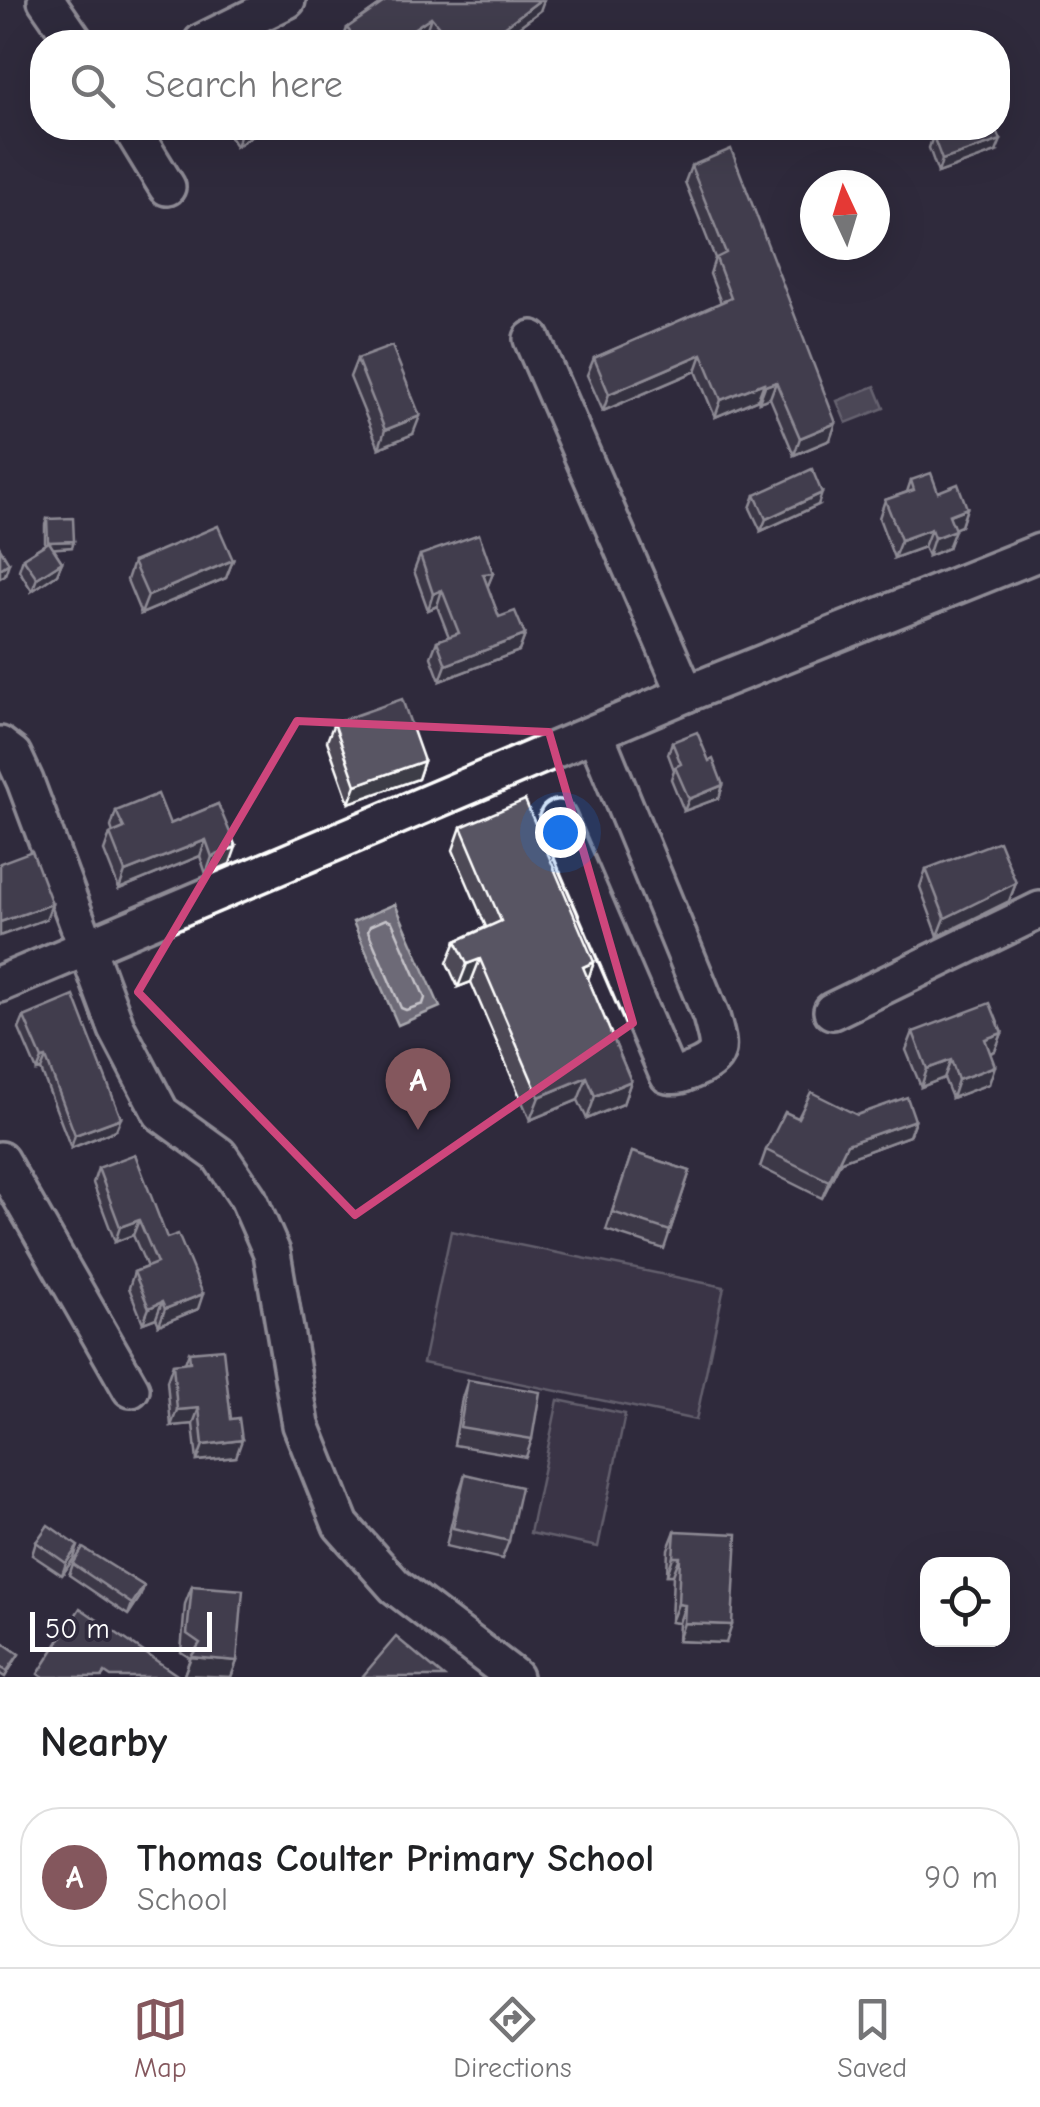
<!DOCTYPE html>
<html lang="en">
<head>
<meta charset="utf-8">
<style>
	:root { --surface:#fff; --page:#f6f6f6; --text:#202124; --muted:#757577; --line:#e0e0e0; --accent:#84575d }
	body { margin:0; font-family:"Comic Neue",sans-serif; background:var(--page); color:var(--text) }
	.controls { position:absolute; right:30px; bottom:30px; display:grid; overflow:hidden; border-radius:20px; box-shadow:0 10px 40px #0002 }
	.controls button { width:90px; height:90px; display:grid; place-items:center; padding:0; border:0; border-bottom:2px solid var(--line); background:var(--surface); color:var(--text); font:50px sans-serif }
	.compass { position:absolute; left:800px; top:170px; width:90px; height:90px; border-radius:50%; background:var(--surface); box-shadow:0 10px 40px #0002; rotate:356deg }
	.scale { position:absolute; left:30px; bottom:25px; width:182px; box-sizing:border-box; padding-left:10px; border:5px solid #fff; border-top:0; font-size:28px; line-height:35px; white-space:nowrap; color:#fff; -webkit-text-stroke:8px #2f2a3d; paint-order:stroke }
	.you { position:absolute; left:560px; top:832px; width:35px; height:35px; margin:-25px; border:8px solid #fff; border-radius:50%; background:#1a73e8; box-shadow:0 0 0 15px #1a73e833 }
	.badge { display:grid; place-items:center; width:65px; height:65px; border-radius:50%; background:var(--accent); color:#fff; font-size:32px; font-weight:700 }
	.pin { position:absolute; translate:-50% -82px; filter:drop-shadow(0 2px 5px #0008) }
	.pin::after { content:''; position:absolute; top:52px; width:35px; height:30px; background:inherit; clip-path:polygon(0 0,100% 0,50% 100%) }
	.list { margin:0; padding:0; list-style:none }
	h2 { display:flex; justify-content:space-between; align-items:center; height:130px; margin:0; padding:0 40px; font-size:42px }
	h2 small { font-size:32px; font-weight:400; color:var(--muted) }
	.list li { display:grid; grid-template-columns:65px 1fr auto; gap:30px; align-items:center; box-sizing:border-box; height:140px; margin:0 20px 20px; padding:0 20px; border:2px solid var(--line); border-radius:40px }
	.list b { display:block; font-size:38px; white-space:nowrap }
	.list p { margin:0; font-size:32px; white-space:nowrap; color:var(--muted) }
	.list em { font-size:32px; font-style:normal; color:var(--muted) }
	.icon { flex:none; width:55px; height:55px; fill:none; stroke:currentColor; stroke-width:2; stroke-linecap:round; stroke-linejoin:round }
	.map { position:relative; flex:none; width:1040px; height:1677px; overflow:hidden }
	.search { position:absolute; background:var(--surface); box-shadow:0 10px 40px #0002; left:30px; right:30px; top:30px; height:110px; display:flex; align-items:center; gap:25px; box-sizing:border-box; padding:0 35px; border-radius:40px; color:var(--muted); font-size:38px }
	.sheet { height:290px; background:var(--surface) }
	nav { display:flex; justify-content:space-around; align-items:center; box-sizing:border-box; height:140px; border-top:2px solid var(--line); background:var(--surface); font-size:28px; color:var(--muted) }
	nav a { display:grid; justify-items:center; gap:5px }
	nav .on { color:var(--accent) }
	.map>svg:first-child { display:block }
</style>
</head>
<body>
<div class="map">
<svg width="1040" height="1677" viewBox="0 0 1040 1677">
	<rect width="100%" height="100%" fill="#2f2a3d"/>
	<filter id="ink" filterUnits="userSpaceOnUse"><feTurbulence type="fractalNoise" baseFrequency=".01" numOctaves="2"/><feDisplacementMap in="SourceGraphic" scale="20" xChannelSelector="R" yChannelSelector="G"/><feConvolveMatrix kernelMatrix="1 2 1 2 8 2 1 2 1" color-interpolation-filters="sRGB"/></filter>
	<g filter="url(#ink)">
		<g fill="#464152" stroke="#a2a0a8" stroke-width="2.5">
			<path d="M451,1231L724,1287L696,1420L423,1363Z"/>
			<path d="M558,1400L625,1414L598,1547L530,1533Z"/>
		</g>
		<g fill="#6d6a77" stroke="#a7a6ad" stroke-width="2.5">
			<path d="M875,386L884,408L846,423L837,401Z"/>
			<path d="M395,904L440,1007L398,1025L353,922Z"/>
		</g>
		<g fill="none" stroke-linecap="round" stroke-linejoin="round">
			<path stroke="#c5c3c9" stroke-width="2.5" d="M386,919L392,922L425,998L423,1004L406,1010L401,1008L368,931L370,926Z"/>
			<defs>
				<g id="minor">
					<path d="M46,0L75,42"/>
					<path d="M202,42L287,0"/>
					<path d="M131,128L167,187"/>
					<path d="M532,339L686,694"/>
					<path d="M0,745L13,755L25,781L117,1029L161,1113L219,1155L248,1198L272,1253L301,1425L341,1525L395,1586L514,1677"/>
					<path d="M558,819L668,1075C679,1077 683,1074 693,1070C725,1057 719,1047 711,1016L595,733"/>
					<path d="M0,984L686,694L1040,552"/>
					<path d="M832,1011L1040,910"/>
					<path d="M0,1160L131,1389"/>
				</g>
			</defs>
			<use href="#minor" stroke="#fff" stroke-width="42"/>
			<use href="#minor" stroke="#2f2a3d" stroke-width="35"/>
		</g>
		<g fill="#4d4956" stroke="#fff" stroke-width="2.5">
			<path d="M387,0L540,11L498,42H435L426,31L410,42H342L347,28Z"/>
			<path d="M224,128H264L236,146Z"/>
			<path d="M933,136L996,152L938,173L929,148Z"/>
			<path d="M691,166L830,440L794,455L770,398L759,402L758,399L715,417L696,371L603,411L587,375L594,358L721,303L710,274L715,258L685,182Z"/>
			<path d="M357,359L413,434L379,448L350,377Z"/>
			<path d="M911,480L967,508L961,526L954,528L948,548L928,556L924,547L894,558L879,518L885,500L907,492Z"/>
			<path d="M755,495L818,505L761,531L750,508Z"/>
			<path d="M47,519L74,541L72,547L53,548L62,562L57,574L32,591L19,570L23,558L45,544V525Z"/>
			<path d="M420,555L493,573L487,587L499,617L525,635L519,651L440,681L431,657L437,641L449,637L437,606L428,610L414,571Z"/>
			<path d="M233,560L226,578L141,614L127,580L133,562Z"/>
			<path d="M334,723L424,761L418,779L349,803L327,741Z"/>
			<path d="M672,742L723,785L719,798L684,811L671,779L674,770L668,754Z"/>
			<path d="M218,804L230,864L206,874L200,856L119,889L104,851L110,834L113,833L111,827L116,811L170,824Z"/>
			<path d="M461,827L594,962L588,979L631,1081L623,1104L587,1119L578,1100L530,1120L471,982L458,987L447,963L456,941L486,927L453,850Z"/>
			<path d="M926,869L1016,883L1009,901L938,936L920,887Z"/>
			<path d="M24,1017L116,1130L71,1148L41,1070L37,1071L19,1029Z"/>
			<path d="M913,1032L1002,1033L995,1051L990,1053L989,1084L952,1098L944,1078L921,1087L906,1050Z"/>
			<path d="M857,1115L915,1120L909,1136L841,1161L822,1198L760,1167L766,1150L798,1118Z"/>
			<path d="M632,1152L690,1171L664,1249L606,1230Z"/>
			<path d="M98,1168L167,1238L198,1309L159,1325L156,1318L143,1323L129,1288L134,1272L147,1267L133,1235L115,1242L93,1183Z"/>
			<path d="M189,1352L236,1457L197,1461L193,1424L171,1426L167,1381L173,1364L185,1363Z"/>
			<path d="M468,1380L532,1439L526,1457L454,1445L462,1398Z"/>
			<path d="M465,1474L509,1541L502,1559L446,1546L459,1492Z"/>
			<path d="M675,1531L726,1643L678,1641L679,1623L671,1622L673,1575H667L668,1549Z"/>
			<path d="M36,1542L74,1558L62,1575L32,1555Z"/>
			<path d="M73,1564L144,1586L140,1597L128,1615L69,1575Z"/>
			<path d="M192,1586L237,1661L231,1677L184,1675L190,1658L181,1652L185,1604Z"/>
			<path d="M0,1641L19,1654L5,1677L0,1674Z"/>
		</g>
		<g fill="#3e3c46" stroke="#fff" stroke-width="2.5">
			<path d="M540,0H544L540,11L498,42H484Z"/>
			<path d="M431,17L426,31L410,42H394Z"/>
			<path d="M243,128H264L236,146Z"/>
			<path d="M1001,140L996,152L938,173L942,160Z"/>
			<path d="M702,354L696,371L603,411L609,394Z"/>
			<path d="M776,382L770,398L759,402L765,386Z"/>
			<path d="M764,383L758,399L715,417L721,400Z"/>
			<path d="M420,416L413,434L379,448L385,430Z"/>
			<path d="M836,423L830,440L794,455L800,438Z"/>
			<path d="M822,493L818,505L761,531L766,519Z"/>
			<path d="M967,508L961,526L943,533L949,515Z"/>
			<path d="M931,529L924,547L894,558L901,540Z"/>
			<path d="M955,530L948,548L928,556L934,538Z"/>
			<path d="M74,541L72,547L46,549L48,542Z"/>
			<path d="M233,560L226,578L141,614L148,596Z"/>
			<path d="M62,562L57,574L32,591L37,578Z"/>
			<path d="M9,563L5,575L0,578V569Z"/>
			<path d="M493,573L487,588L483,574Z"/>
			<path d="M442,590L437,606L428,610L433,594Z"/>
			<path d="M525,635L519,651L440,681L446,665Z"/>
			<path d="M424,761L418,779L349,803L356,785Z"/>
			<path d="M723,785L719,798L684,811L689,799Z"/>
			<path d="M206,840L200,856L119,889L125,872Z"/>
			<path d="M236,847L230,864L206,874L212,857Z"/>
			<path d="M1016,883L1009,901L938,936L945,918Z"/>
			<path d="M52,904L46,919L0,936V922Z"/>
			<path d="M480,959L471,982L458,987L467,964Z"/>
			<path d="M594,962L586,985L583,967Z"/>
			<path d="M1002,1033L995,1051L979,1057L985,1039Z"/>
			<path d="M46,1058L41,1070L37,1071L42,1059Z"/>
			<path d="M951,1060L944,1078L921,1087L927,1069Z"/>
			<path d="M995,1066L989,1084L952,1098L958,1080Z"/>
			<path d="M587,1077L578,1100L530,1120L539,1097Z"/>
			<path d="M631,1081L623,1104L587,1119L595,1096Z"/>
			<path d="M121,1118L116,1130L71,1148L75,1135Z"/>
			<path d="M915,1120L909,1136L841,1161L822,1198L829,1181L847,1144Z"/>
			<path d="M139,1220L133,1235L115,1242L120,1227Z"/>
			<path d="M203,1294L198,1309L159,1325L165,1309Z"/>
			<path d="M162,1302L156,1318L143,1323L149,1308Z"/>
			<path d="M199,1408L193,1424L171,1426L177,1410Z"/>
			<path d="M242,1440L236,1457L197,1461L203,1445Z"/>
			<path d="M78,1546L74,1558L62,1575L66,1563Z"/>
			<path d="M673,1557H680L673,1575H667Z"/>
			<path d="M144,1586L140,1597L128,1615L132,1604Z"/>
			<path d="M678,1604L685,1605L679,1623L671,1622Z"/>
			<path d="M684,1623L732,1625L726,1643L678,1641Z"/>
			<path d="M191,1657L237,1661L231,1677L184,1675Z"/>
		</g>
		<g fill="#595564" stroke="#fff" stroke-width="2.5">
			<path d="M387,0H540L484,42H452L431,17L394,42H358L347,28Z"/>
			<path d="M956,128H996L1001,140L942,160L933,136Z"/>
			<path d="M731,149L836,423L800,438L776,382L765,386L764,383L721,400L702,354L609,394L594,358L731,298L716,258L726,253L691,166Z"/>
			<path d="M392,346L420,416L385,430L357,359Z"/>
			<path d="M812,469L822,493L766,519L755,495Z"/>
			<path d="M931,473L938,492L958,484L967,508L949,515L955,530L934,538L931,529L901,540L885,500L914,490L911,480Z"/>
			<path d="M73,518L74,541L48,542L47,519Z"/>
			<path d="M218,526L233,560L148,596L133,562Z"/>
			<path d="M479,534L493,573L483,574L499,617L515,611L525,635L446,665L437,641L459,633L442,590L433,594L420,555Z"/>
			<path d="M49,542L62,562L37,578L23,558Z"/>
			<path d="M0,548L9,563L0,569Z"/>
			<path d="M402,699L424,761L356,785L334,723Z"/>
			<path d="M697,732L709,761L713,759L723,785L689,799L675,767L681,764L672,742Z"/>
			<path d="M158,794L170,824L218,804L236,847L212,857L206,840L125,872L110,834L124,828L116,811Z"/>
			<path d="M525,800L594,962L583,967L631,1081L595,1096L587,1077L539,1097L480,959L467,964L456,941L501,921L461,827Z"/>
			<path d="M999,841L1016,883L945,918L926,869Z"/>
			<path d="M32,851L52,904L0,922V863Z"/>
			<path d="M74,996L121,1118L75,1135L46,1058L42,1059L24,1017Z"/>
			<path d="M990,1003L1002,1033L985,1039L995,1066L958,1080L951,1060L927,1069L913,1032Z"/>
			<path d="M811,1092L857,1115L907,1097L915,1120L847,1144L829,1181L766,1150L785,1112L798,1118Z"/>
			<path d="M632,1152L690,1171L670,1231L612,1212Z"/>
			<path d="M135,1154L167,1238L178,1234L203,1294L165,1309L162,1302L149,1308L134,1272L157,1263L139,1220L120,1227L98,1168Z"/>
			<path d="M223,1349L231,1419L239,1418L242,1440L203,1445L199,1408L177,1410L173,1364L190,1362L189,1352Z"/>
			<path d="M468,1380L540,1392L532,1439L460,1427Z"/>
			<path d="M465,1474L521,1487L509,1541L453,1528Z"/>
			<path d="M48,1525L78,1546L66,1563L36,1542Z"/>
			<path d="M675,1531L737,1534L732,1625L684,1623L685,1605L678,1604L680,1557H673Z"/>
			<path d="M83,1548L144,1586L132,1604L73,1564Z"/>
			<path d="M192,1586L243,1590L237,1661L191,1657L200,1643L187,1634Z"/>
			<path d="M80,1608L180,1677H111L105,1673L102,1677H42L38,1674Z"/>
			<path d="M396,1637L444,1677H362Z"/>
			<path d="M0,1641L19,1654L7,1671L0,1667Z"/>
		</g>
	</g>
	<path d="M0 0H1040V1677H0ZM297,721L549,732L633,1023L355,1215L138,992Z" fill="#2f2a3d" fill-opacity=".55" fill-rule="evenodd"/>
	<path fill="none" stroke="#ce467c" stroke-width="8" stroke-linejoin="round" d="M297,721L549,732L633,1023L355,1215L138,992Z"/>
</svg>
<div class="controls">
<button><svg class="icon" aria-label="locate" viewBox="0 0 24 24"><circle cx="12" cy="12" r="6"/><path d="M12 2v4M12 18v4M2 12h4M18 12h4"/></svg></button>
</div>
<svg class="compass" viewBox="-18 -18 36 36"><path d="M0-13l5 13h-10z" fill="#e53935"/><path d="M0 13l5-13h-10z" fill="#757577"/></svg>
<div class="scale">50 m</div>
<div class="you"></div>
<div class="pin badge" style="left:418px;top:1130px">A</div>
<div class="search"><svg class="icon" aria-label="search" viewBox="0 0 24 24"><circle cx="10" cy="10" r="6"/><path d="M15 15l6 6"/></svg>Search here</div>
</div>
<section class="sheet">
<h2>Nearby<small></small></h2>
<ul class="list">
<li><span class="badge">A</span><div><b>Thomas Coulter Primary School</b><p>School</p></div><em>90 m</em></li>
</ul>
</section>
<nav>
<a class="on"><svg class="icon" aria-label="map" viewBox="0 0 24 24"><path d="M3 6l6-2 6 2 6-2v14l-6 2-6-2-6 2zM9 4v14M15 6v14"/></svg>Map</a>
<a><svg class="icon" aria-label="directions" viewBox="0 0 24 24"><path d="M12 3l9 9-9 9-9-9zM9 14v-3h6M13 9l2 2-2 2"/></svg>Directions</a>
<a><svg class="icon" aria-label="saved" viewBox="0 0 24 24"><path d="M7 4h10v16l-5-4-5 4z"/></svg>Saved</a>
</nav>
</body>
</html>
